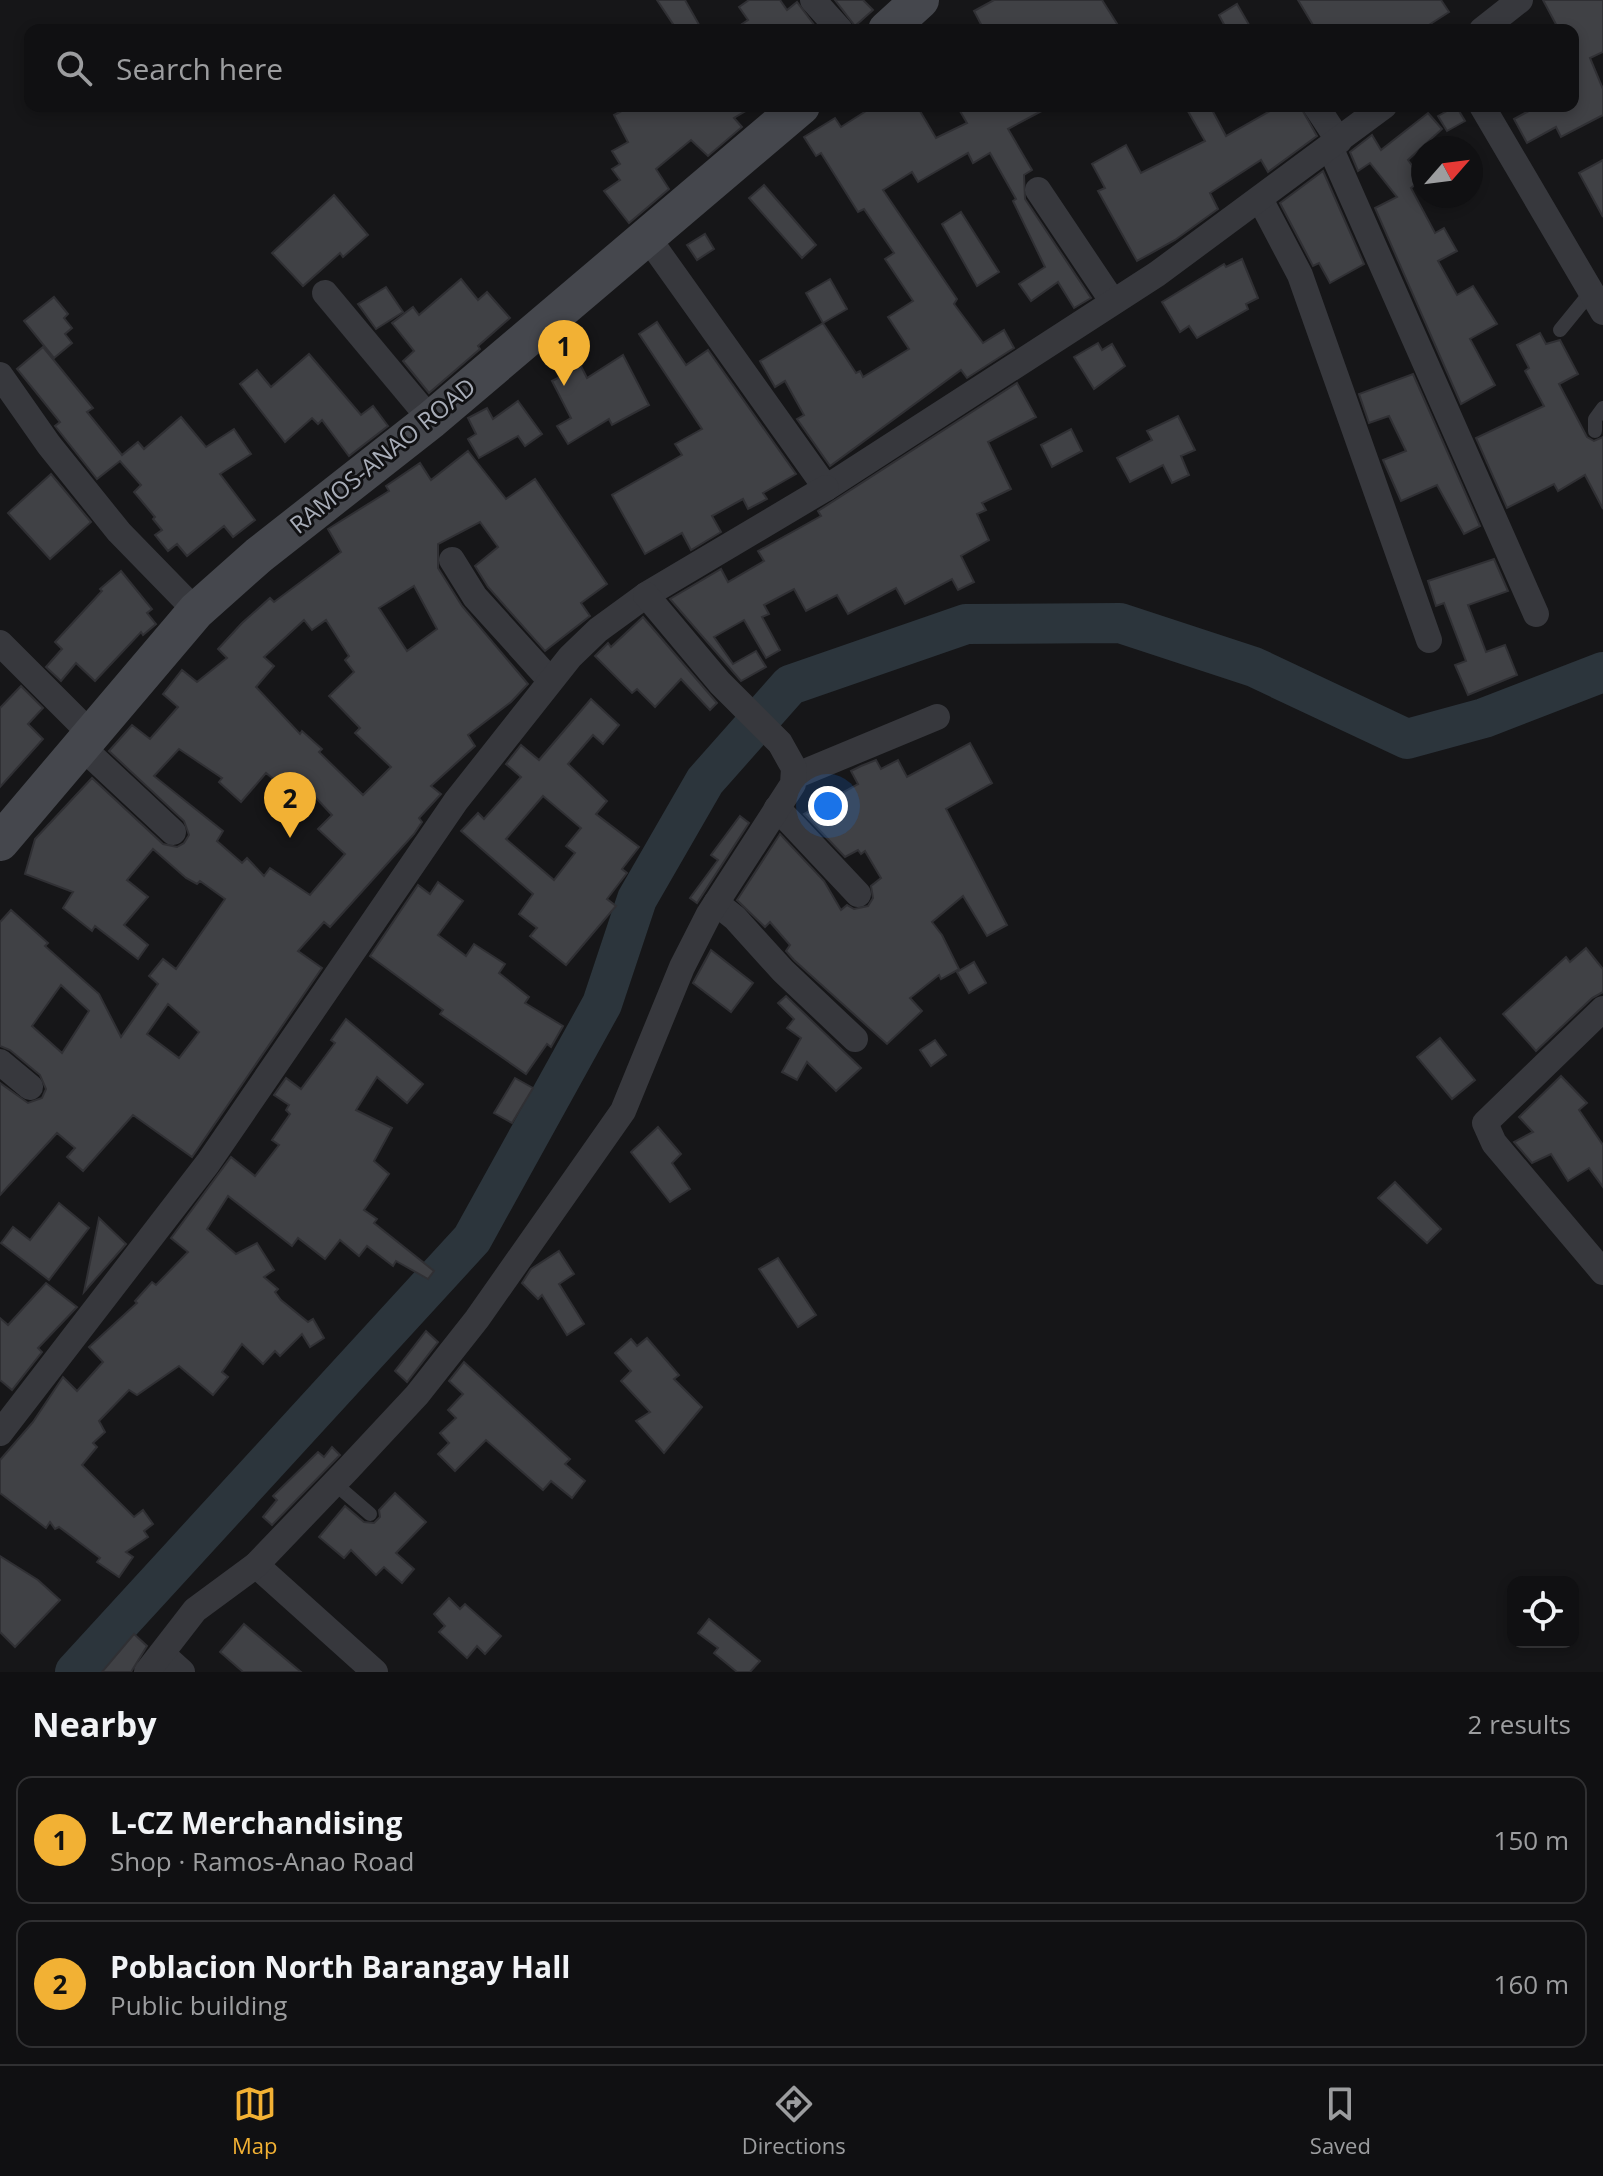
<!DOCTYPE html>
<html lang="en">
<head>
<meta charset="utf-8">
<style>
	:root { --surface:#101012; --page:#19191b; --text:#f1f3f6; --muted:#9c9d9f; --line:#303032; --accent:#f2b134 }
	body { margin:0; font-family:"Open Sans",sans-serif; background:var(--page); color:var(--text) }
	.controls { position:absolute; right:24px; bottom:24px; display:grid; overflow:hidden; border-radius:16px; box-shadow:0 4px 12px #0003 }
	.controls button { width:72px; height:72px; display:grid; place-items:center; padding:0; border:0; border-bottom:2px solid var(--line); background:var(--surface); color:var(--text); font:40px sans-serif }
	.compass { position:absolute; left:1411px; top:136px; width:72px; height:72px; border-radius:50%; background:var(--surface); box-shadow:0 4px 12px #0003; rotate:62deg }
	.you { position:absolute; left:828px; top:806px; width:28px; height:28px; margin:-20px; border:6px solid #fff; border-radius:50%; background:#1a73e8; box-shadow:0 0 0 12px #1a73e833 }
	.badge { display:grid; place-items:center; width:52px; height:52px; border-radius:50%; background:var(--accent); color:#111; font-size:26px; font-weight:700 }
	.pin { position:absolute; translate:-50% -66px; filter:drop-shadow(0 2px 4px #0008) }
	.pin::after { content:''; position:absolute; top:42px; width:28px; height:24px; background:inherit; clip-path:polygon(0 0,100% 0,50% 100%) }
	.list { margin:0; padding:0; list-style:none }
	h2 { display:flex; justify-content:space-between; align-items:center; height:104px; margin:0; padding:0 32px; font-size:34px }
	h2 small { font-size:26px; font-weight:400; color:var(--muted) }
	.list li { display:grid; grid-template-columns:52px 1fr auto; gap:24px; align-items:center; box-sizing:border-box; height:128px; margin:0 16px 16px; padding:0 16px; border:2px solid var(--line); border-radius:16px }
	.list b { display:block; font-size:30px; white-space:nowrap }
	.list p { margin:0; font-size:26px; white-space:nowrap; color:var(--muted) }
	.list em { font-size:26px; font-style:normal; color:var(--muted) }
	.icon { flex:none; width:44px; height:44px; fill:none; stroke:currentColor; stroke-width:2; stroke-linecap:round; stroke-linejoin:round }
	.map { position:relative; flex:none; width:1603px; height:1672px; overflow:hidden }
	.search { position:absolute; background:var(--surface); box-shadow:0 4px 12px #0003; left:24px; right:24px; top:24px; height:88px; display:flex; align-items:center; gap:20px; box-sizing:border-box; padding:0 28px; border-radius:16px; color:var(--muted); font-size:30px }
	.sheet { height:392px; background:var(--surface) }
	nav { display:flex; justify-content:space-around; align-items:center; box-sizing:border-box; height:112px; border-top:2px solid var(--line); background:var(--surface); font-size:22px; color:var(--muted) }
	nav a { display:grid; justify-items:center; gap:4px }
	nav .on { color:var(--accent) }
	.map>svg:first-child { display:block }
</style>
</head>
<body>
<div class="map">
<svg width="1603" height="1672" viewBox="0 0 1603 1672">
	<rect width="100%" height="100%" fill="#161618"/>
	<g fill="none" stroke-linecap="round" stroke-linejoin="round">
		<path stroke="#2c353c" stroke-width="40" d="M75,1672L472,1239L602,1004L637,899L705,781L790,685L966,624L1120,623L1254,667L1407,739L1484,718L1603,672"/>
	</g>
	<g fill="#404145" stroke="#303034" stroke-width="2" fill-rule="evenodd">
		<path d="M657,0H685L702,30H677Z"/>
		<path d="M749,0H780L787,10L797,2L818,30H733L748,20L739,7Z"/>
		<path d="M835,0H863L873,10L855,26Z"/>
		<path d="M994,0H1102L1121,30H984L974,11Z"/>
		<path d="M1298,0H1441L1449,12L1421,30H1316Z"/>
		<path d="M1543,0H1603V52L1590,58L1603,89V115L1561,137L1556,127L1527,143L1514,119L1538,106H1573V30H1559Z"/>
		<path d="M1237,4L1252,30H1227L1219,15Z"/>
		<path d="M631,106H754L734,118L742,127L708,156L691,140L656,169L669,189L629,223L604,191L620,180L612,169L620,164L612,151L628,142L614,115Z"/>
		<path d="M874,106H917L936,138L967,123L957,106H1051L1008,129L1032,170L1024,175L1025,199L1091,298L1074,308L1058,282L1031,301L1019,284L1045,267L1013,201L1016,199L990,153L973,163L968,153L918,182L912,172L883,190L957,299L954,304L983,343L1004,330L1014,348L967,378L961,370L830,466L797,419L804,415L785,381L775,387L760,361L823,323L856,373L860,371L863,377L909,349L888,317L913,301L885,259L894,253L864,209L858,212L821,153L816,156L804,137L835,118L841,127Z"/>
		<path d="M1185,106H1210L1226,136L1279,106H1300L1317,136L1268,172L1261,160L1210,193L1218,209L1175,240L1137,261L1098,191L1105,188L1092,164L1126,145L1141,173L1205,141Z"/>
		<path d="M1456,106L1465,121L1447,131L1438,116Z"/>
		<path d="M1428,113L1442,129L1408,160L1422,179L1411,188L1435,233L1444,228L1457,251L1438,261L1457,295L1473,286L1497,324L1470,339L1495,385L1461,404L1375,208L1397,197L1370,163L1358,171L1350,152L1372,135L1381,150Z"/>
		<path d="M1603,160V217L1579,173Z"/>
		<path d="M1323,171L1364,264L1330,283L1319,263L1313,266L1280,203Z"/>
		<path d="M764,185L816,245L802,258L749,198Z"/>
		<path d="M334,195L368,235L343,257L340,253L303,286L272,253Z"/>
		<path d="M961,212L999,272L977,286L942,224Z"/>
		<path d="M705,234L714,249L697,260L687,245Z"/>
		<path d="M1242,259L1258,298L1246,304L1248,309L1197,338L1189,326L1180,332L1162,302L1224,264L1226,267Z"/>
		<path d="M461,279L478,300L487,292L510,318L478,346L480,349L429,393L403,361L414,351L392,323L413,307L419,315Z"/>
		<path d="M830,279L847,309L823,323L806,293Z"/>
		<path d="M386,287L403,312L376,329L358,304Z"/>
		<path d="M54,297L68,314L64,318L72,328L65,334L72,343L54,358L24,321Z"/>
		<path d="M657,322L686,365L708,350L796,474L763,493L767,499L748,509L743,499L712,516L721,532L691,550L682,533L645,554L612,495L682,455L675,444L702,429L639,334Z"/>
		<path d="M1540,333L1546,344L1560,340L1578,374L1559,384L1587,437L1594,441L1603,437V509L1585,475L1558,491L1554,484L1507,508L1476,438L1544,406L1525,371L1529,368L1517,345Z"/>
		<path d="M1098,343L1102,350L1112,344L1125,366L1094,389L1074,357Z"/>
		<path d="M43,347L93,408L87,412L122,455L138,442L144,449L181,417L206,447L234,429L251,454L220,474L255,520L233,537L224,526L187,556L177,544L168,551L155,535L162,530L153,519L155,517L134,492L141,485L120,461L97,479L55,426L60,422L17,369Z"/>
		<path d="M309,354L361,415L373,406L388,426L349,456L322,420L318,424L312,418L285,442L240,384L257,370L271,387Z"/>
		<path d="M623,355L649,405L612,425L609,419L568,444L557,426L571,418L552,381L581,366L587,378Z"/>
		<path d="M1413,374L1480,526L1464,534L1437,485L1401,501L1383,460L1406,451L1389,416L1369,423L1359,394Z"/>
		<path d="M1017,383L1036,417L988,442L1011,489L982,503L986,510L977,514L989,540L961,556L974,582L958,590L952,579L905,604L896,588L848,614L837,595L806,611L794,589L764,605L769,614L762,617L780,650L766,658L744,620L714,637L733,664L756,651L766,667L741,681L670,599L721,569L728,582L764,561L758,551L821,516L818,511Z"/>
		<path d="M518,401L542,434L525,446L518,436L479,458L468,439L476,434L468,418L487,408L493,419Z"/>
		<path d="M1178,416L1195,450L1181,456L1189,475L1172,483L1163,465L1130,482L1117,458L1152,440L1147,431Z"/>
		<path d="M1071,429L1082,451L1052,467L1041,445Z"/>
		<path d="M468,451L506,499L535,479L607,584L581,603L590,616L545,651L488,587L475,566L498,547L480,522L438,544V568L462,606L528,684L511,702L468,735L475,746L431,786L441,794L419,818L422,822L414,834L330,927L324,922L298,951L322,968L192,1157L133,1115L83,1171L67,1157L75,1148L57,1133L0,1195V1083L28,1103L42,1098L46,1089L40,1075L10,1050L0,1046V922L11,910L48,943L45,946L99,994L121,1037L158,984L149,976L163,959L176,969L225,899L200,881L197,884L186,878L153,849L127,880L148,897L124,925L148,945L138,959L95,926L92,931L63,908L73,892L25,874L35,839L92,778L163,844L177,847L184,843L189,835L184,821L109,751L132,725L150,739L178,707L163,694L182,670L197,682L227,658L218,649L242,623L270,598L274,602L341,552L328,529L389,491L386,486L420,463L431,480ZM414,586L437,629L407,651L379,608ZM304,620L312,630L326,620L349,656L345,660L354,672L329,696L360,728L355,733L391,767L363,795L319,752L322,749L302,731L300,734L256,687L274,666L264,657ZM179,749L222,778L219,782L241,802L266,773L293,795L302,783L332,815L318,829L345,854L310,895L270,868L264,876L247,858L242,863L217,841L223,831L154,776ZM61,985L89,1011L62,1053L32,1026ZM168,1004L199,1032L179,1058L147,1034Z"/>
		<path d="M51,474L91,522L50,559L8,513Z"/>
		<path d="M1494,559L1508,591L1468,605L1486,652L1505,645L1517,675L1468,695L1455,665L1466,661L1444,603L1436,606L1428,581Z"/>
		<path d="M121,571L152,609L147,613L156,624L143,635L141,632L95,681L76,663L61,681L46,667L62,649L55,642L102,591L100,589Z"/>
		<path d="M643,617L717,703L710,710L681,679L655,707L637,689L632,693L595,656L608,643L611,647Z"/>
		<path d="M21,686L43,708L28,724L43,739L0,787V708Z"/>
		<path d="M591,699L619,725L603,744L593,735L568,764L607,801L596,814L639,847L622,869L627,873L607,899L616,906L566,965L530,936L537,928L519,914L533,894L461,831L478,813L484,819L521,777L506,764L521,745L539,760ZM543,796L581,828L566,846L575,853L554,880L506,839Z"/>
		<path d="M970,743L992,783L946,809L1007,925L987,936L963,896L932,922L942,935L959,969L941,979L939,975L910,998L922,1011L887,1044L794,960L786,951L790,945L770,922L765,927L737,900L780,834L824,881L841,910L847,905L854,909L868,906L873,898L871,886L881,878L865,851L861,854L858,850L845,857L804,814L858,784L851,771L861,766L876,760L881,769L898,760L907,777Z"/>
		<path d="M740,816L749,823L697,903L690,898L718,860L711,855Z"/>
		<path d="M438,882L463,901L438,935L466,956L474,944L505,964L499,973L529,997L525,1003L563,1026L551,1047L547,1044L526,1074L440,1014L443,1010L370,956L418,885L430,894Z"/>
		<path d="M1586,948L1603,969V992L1592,998L1536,1051L1503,1014L1566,957L1570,962Z"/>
		<path d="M711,950L753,983L731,1012L693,983Z"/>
		<path d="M974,962L986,983L969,993L957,972Z"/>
		<path d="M786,996L861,1068L836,1091L807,1062L797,1080L782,1072L801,1038L787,1028L794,1019L778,1003Z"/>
		<path d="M346,1019L423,1084L407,1103L377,1077L356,1110L392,1128L374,1161L389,1174L364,1210L377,1219L374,1223L434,1271L428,1279L396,1261L393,1266L367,1246L359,1256L340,1240L325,1259L298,1238L292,1246L228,1196L207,1229L236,1254L257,1243L274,1270L264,1277L278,1289L275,1292L281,1300L308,1322L313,1319L324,1338L310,1347L302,1334L280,1356L275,1351L263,1364L242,1344L222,1372L228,1377L213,1395L179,1366L137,1395L129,1390L99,1421L105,1432L93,1443L97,1447L82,1465L134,1517L143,1510L153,1524L144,1531L148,1537L126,1552L133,1557L119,1577L97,1562L100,1558L59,1527L55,1529L50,1522L46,1528L0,1493V1460L33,1422L63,1377L77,1391L103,1362L89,1347L137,1303L135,1301L152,1282L156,1285L188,1252L171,1238L231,1157L255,1176L279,1145L272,1140L290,1114L286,1110L289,1105L274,1095L286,1078L301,1089L335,1043L331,1040Z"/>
		<path d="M1440,1038L1475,1080L1452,1099L1417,1057Z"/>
		<path d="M935,1040L946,1055L931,1066L920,1050Z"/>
		<path d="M1561,1076L1587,1103L1579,1110L1603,1145V1187L1589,1168L1568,1181L1551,1154L1532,1163L1514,1142L1533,1132L1519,1117Z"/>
		<path d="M515,1078L533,1088L512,1123L494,1113Z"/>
		<path d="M658,1127L681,1154L672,1163L690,1189L670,1202L631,1152Z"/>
		<path d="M1395,1182L1441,1229L1427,1243L1378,1198Z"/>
		<path d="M59,1203L89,1228L49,1280L1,1243L13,1227L30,1240Z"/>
		<path d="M99,1218L126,1244L84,1292Z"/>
		<path d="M559,1251L574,1274L559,1284L584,1324L567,1335L542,1295L538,1299L522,1283L531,1269Z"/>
		<path d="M778,1258L816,1315L798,1327L759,1269Z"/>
		<path d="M46,1283L77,1307L38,1348L42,1352L12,1390L0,1380V1318L8,1325Z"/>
		<path d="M426,1331L438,1342L407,1382L395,1371Z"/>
		<path d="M647,1338L679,1375L674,1379L702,1407L664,1453L636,1421L650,1412L621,1381L631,1371L615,1353L631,1339L637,1346Z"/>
		<path d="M464,1362L570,1459L565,1464L585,1481L572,1498L551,1481L543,1490L486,1440L455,1471L438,1454L449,1443L440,1433L456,1418L448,1410L463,1394L449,1381Z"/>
		<path d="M332,1447L340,1455L272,1525L263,1517L277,1500L273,1496L318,1452L324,1457Z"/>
		<path d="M395,1493L426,1522L396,1553L414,1569L402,1583L384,1567L376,1575L351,1550L344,1558L319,1537L345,1506L364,1522L374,1523L380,1517L379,1510Z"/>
		<path d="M0,1556L38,1580L60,1600L15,1647L0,1632Z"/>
		<path d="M449,1598L460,1609L465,1604L501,1636L485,1654L477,1646L467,1658L439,1632L445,1626L434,1614Z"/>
		<path d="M709,1619L760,1661L750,1672H737L714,1653L718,1648L698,1633Z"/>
		<path d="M244,1624L301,1672H243L220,1652Z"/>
		<path d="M134,1634L147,1646L131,1672H102Z"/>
	</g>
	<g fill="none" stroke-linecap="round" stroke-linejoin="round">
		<g stroke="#37383d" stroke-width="14">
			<path d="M1560,330L1591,292"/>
			<path d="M1595,431V419L1603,408"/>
			<path d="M334,1483L370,1514"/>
		</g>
		<g stroke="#37383d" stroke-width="26">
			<path d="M813,0L840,30"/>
			<path d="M1482,30L1520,0"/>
			<path d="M1316,106L1339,141"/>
			<path d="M1482,106L1603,312"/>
			<path d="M1330,147L1536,614"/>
			<path d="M1038,190L1113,302"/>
			<path d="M1260,199L1300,275L1429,640"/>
			<path d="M648,238L826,488L1157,274L1384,106"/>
			<path d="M325,293L431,420"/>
			<path d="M0,375L49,445L119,532L196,611"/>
			<path d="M452,560L475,597L550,680"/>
			<path d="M0,643L93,736"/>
			<path d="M83,748L173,832"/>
			<path d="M795,776L937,717"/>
			<path d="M777,808L858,894"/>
			<path d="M716,903L735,918L783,971L855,1039"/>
			<path d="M1603,1009L1485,1123L1494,1143L1603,1272"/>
			<path d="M0,1062L30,1087"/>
			<path d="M0,1433L208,1163L456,801L570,657L598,630L646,595L826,488"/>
			<path d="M256,1565L375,1672"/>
			<path d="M162,1654L182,1672"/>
			<path d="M147,1672L195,1610L256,1565L348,1469L417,1395L477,1319L623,1111L682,967L709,914L793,784L794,768L780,743L720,683L646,595"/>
		</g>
		<g stroke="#45474d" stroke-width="38">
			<path d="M887,30L920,0"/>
			<path d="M0,842L196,611L259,555L431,420L801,106"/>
		</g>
	</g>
	<g text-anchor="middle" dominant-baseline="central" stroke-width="6" stroke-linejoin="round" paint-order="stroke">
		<g font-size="24" fill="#a8adb8" stroke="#111113">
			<text transform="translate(382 455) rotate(-39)">RAMOS-ANAO ROAD</text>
		</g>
	</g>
</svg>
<div class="controls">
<button><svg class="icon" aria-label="locate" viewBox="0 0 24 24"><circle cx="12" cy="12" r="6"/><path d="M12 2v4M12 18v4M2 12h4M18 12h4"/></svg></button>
</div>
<svg class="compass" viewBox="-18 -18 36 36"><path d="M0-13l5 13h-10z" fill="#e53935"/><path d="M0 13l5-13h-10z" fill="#9c9d9f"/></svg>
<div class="you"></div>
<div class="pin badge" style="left:564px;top:386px">1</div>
<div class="pin badge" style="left:290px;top:838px">2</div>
<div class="search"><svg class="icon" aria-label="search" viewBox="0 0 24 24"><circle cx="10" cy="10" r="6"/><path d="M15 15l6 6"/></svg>Search here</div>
</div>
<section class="sheet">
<h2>Nearby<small>2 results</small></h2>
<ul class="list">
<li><span class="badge">1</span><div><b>L-CZ Merchandising</b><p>Shop · Ramos-Anao Road</p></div><em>150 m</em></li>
<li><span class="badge">2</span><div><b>Poblacion North Barangay Hall</b><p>Public building</p></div><em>160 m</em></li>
</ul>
</section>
<nav>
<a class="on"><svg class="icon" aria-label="map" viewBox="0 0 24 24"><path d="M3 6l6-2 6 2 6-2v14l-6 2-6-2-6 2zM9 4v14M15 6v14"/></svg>Map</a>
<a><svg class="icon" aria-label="directions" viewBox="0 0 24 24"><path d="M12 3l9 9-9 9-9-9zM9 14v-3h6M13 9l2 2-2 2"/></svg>Directions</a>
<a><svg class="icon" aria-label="saved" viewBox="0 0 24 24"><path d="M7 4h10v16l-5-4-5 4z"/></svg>Saved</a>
</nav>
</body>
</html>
